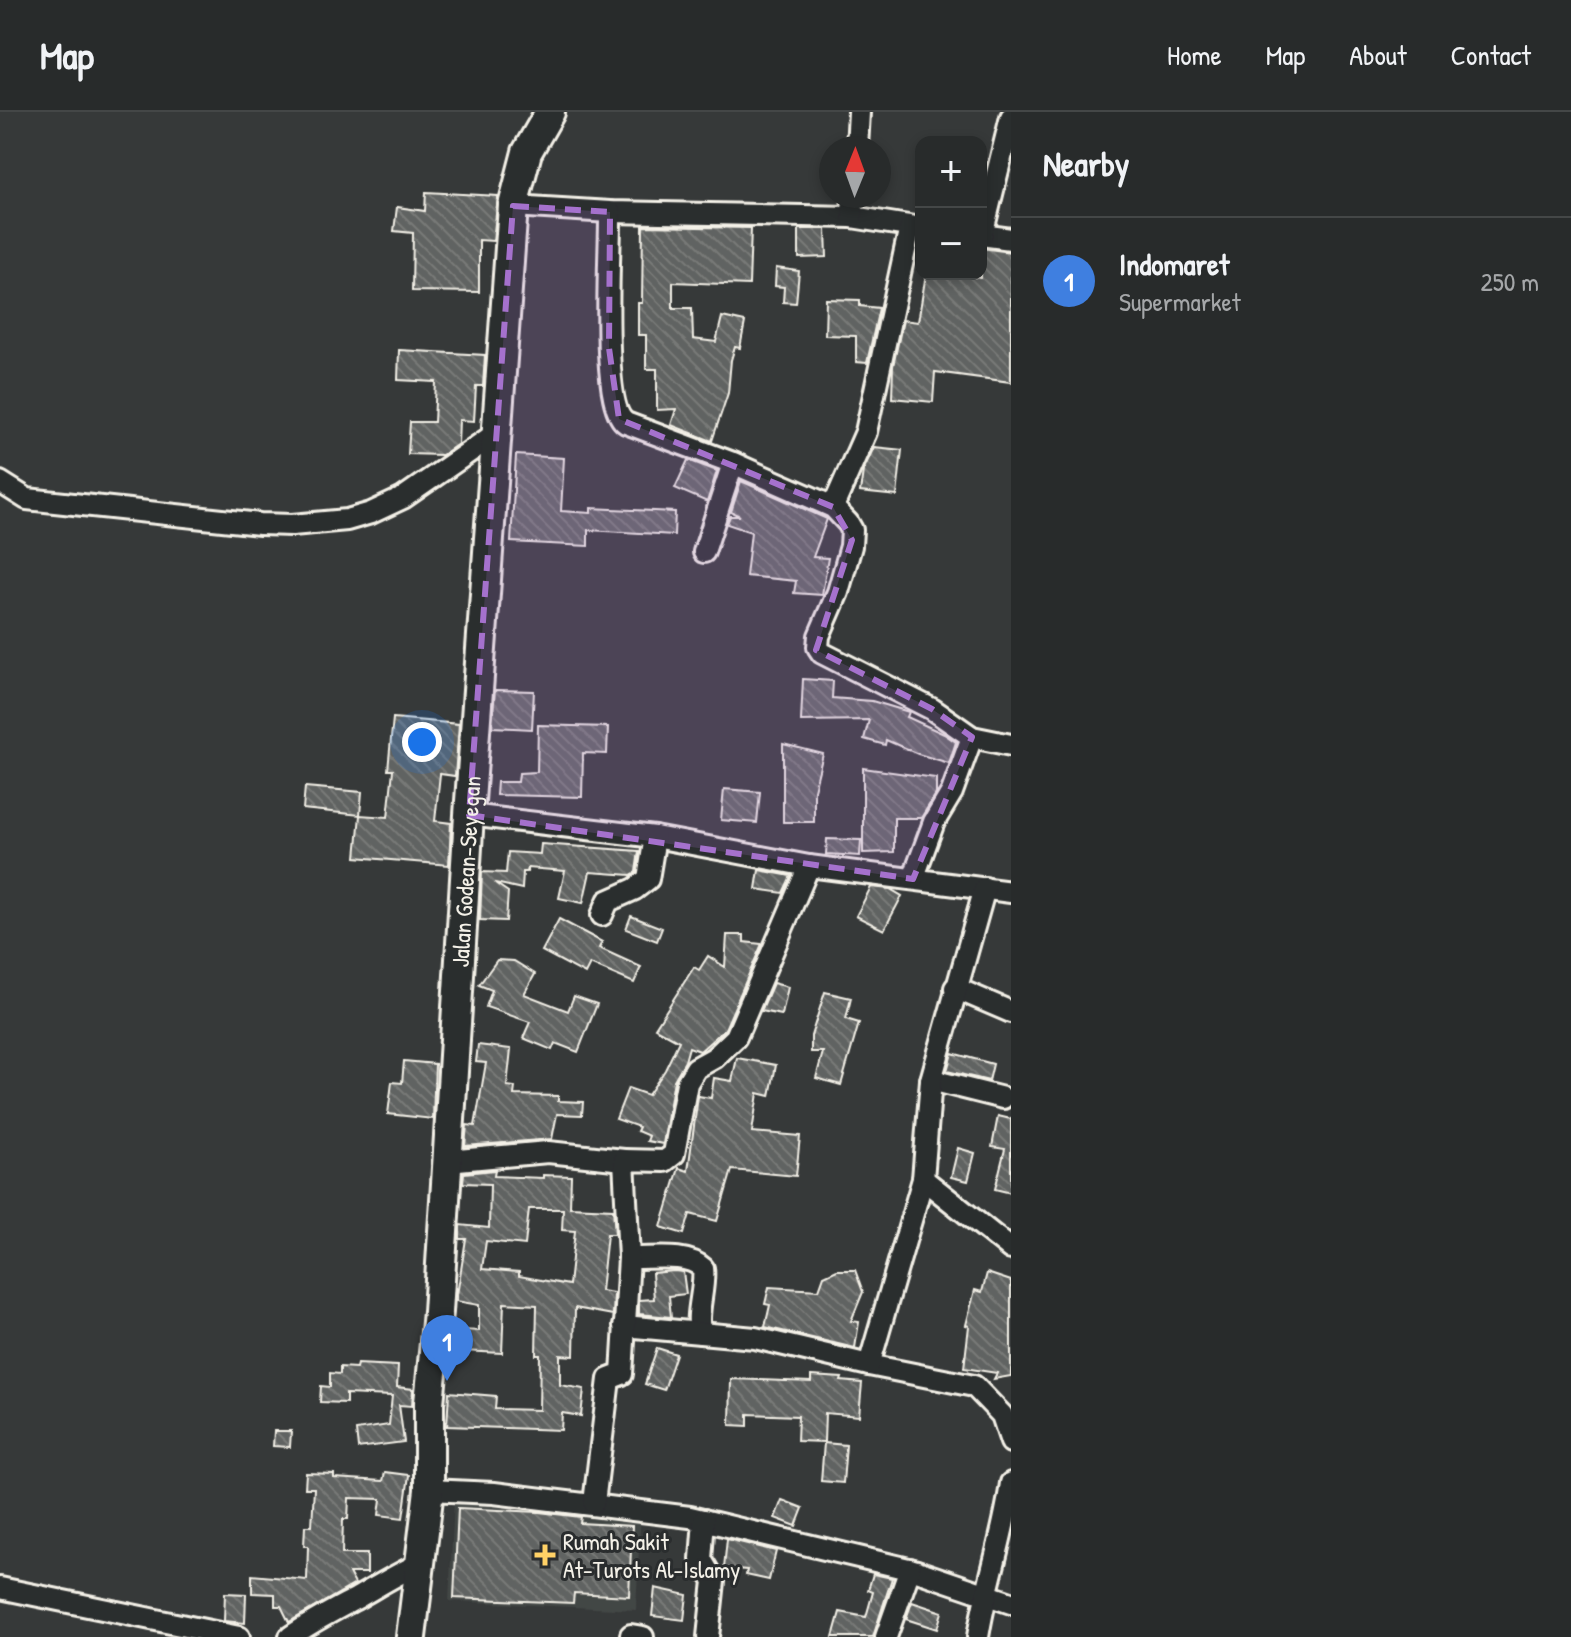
<!DOCTYPE html>
<html lang="en">
<head>
<meta charset="utf-8">
<style>
	:root { --surface:#282b2b; --page:#343737; --text:#f1f3f6; --muted:#a5a7a9; --line:#444747; --accent:#ffd166 }
	body { margin:0; font-family:"Patrick Hand",sans-serif; background:var(--page); color:var(--text) }
	.controls { position:absolute; right:24px; top:24px; display:grid; overflow:hidden; border-radius:16px; box-shadow:0 4px 12px #0003 }
	.controls button { width:72px; height:72px; display:grid; place-items:center; padding:0; border:0; border-bottom:2px solid var(--line); background:var(--surface); color:var(--text); font:40px sans-serif }
	.compass { position:absolute; left:819px; top:24px; width:72px; height:72px; border-radius:50%; background:var(--surface); box-shadow:0 4px 12px #0003; rotate:1deg }
	.you { position:absolute; left:422px; top:630px; width:28px; height:28px; margin:-20px; border:6px solid #fff; border-radius:50%; background:#1a73e8; box-shadow:0 0 0 12px #1a73e833 }
	.badge { display:grid; place-items:center; width:52px; height:52px; border-radius:50%; background:var(--accent); color:#fff; font-size:26px; font-weight:700 }
	.pin { position:absolute; translate:-50% -66px; filter:drop-shadow(0 2px 4px #0008) }
	.pin::after { content:''; position:absolute; top:42px; width:28px; height:24px; background:inherit; clip-path:polygon(0 0,100% 0,50% 100%) }
	.list { margin:0; padding:0; list-style:none }
	h2 { display:flex; justify-content:space-between; align-items:center; height:104px; margin:0; padding:0 32px; font-size:34px }
	h2 small { font-size:26px; font-weight:400; color:var(--muted) }
	.list li { display:grid; grid-template-columns:52px 1fr auto; gap:24px; align-items:center; box-sizing:border-box; height:128px; padding:0 32px; border-top:2px solid var(--line) }
	.list b { display:block; font-size:30px; white-space:nowrap }
	.list p { margin:0; font-size:26px; white-space:nowrap; color:var(--muted) }
	.list em { font-size:26px; font-style:normal; color:var(--muted) }
	.map { position:relative; flex:none; width:1011px; height:1525px; overflow:hidden }
	header { display:flex; align-items:center; gap:48px; box-sizing:border-box; height:112px; padding:0 40px; background:var(--surface); border-bottom:2px solid var(--line) }
	header strong { font-size:38px }
	nav { display:flex; gap:44px; margin-inline-start:auto; font-size:28px }
	main { display:flex }
	aside { flex:1; background:var(--surface) }
	.map>svg:first-child { display:block }
</style>
</head>
<body>
<header>
<strong>Map</strong>
<nav><a>Home</a><a>Map</a><a>About</a><a>Contact</a></nav>
</header>
<main>
<div class="map">
<svg width="1011" height="1525" viewBox="0 0 1011 1525">
	<defs>
		<pattern id="building-back-hatch" width="6" height="6" patternUnits="userSpaceOnUse" patternTransform="scale(2)"><rect width="6" height="6" fill="#616362"/><path d="M-1 5l2 2M0 0l6 6M5-1l2 2" fill="none" stroke="#787a78"/></pattern>
	</defs>
	<rect width="100%" height="100%" fill="#363939"/>
	<filter id="ink" filterUnits="userSpaceOnUse"><feTurbulence type="fractalNoise" baseFrequency=".0125" numOctaves="2"/><feDisplacementMap in="SourceGraphic" scale="16" xChannelSelector="R" yChannelSelector="G"/><feConvolveMatrix kernelMatrix="1 2 1 2 8 2 1 2 1" color-interpolation-filters="sRGB"/></filter>
	<g filter="url(#ink)">
		<path fill="#434645" d="M454,1388L641,1398L636,1498L449,1489Z"/>
		<g fill="url(#building-back-hatch)" stroke="#f4f1e8" stroke-width="2" fill-rule="evenodd">
			<path d="M426,80L498,84L493,129L479,128V180L412,179L413,121L394,119L397,95L425,99Z"/>
			<path d="M643,114L751,116L749,173L673,170V196H692L693,227L716,230L722,205L745,210L740,236L735,235L731,248L728,281L712,329L671,313L676,297L657,298V257H646V223H638V191H642Z"/>
			<path d="M799,117H826L827,145L799,146Z"/>
			<path d="M981,136L1011,140V270L935,260L933,290L892,286L893,254L903,208L918,210L926,162H957L981,166Z"/>
			<path d="M776,156L799,159L796,191L783,190L784,175L775,174Z"/>
			<path d="M826,187L860,188V194L879,196L867,251L856,250V224L825,223Z"/>
			<path d="M399,238L485,243L483,274H476L474,309L459,308L458,332L442,343L408,342L410,310H434L436,270L398,268Z"/>
			<path d="M874,335L902,338L897,384L860,380L863,359Z"/>
			<path d="M516,343L564,346L561,399L591,401V396L675,400L674,423L588,418V434L511,430Z"/>
			<path d="M688,348L717,359L707,390L675,376Z"/>
			<path d="M741,369L827,407L813,445L828,446L822,483L794,481L796,469L746,464L751,420L727,412L730,404H740L731,400Z"/>
			<path d="M803,567L833,569L832,586L872,589L909,600L907,605L944,622L956,630L949,651L918,642L886,628L885,633L864,627L869,608L801,609Z"/>
			<path d="M495,578L534,579L532,617L492,615Z"/>
			<path d="M393,606L459,612L455,664L440,662L435,709L451,711L449,753L356,745L360,703L388,705L393,658H388Z"/>
			<path d="M538,613L608,615L607,642L583,641L582,685L496,683L497,670H518L519,661L537,660Z"/>
			<path d="M783,632L823,642L814,678V710H783Z"/>
			<path d="M863,656L936,666V682L921,706H894V740L863,741Z"/>
			<path d="M305,675L362,680L360,703L303,697Z"/>
			<path d="M724,677L760,680L757,711L721,708Z"/>
			<path d="M827,727L861,728L860,744L826,742Z"/>
			<path d="M541,732L639,739L636,760L631,763L590,760L583,791L559,786L565,759L528,756L527,760H523L522,777L495,771L508,780L506,809L480,808L482,760L506,761L508,740L540,742Z"/>
			<path d="M759,758L791,764L783,781L756,777Z"/>
			<path d="M871,775L890,777L902,784L884,818L856,804Z"/>
			<path d="M631,804L662,816L657,829L626,817Z"/>
			<path d="M559,807L602,830L599,836L641,855L634,871L590,852L585,862L542,839Z"/>
			<path d="M727,823H744V830L762,832L725,917L700,939L689,935L685,949L674,968L663,1032L647,1029L649,1024L637,1019L639,1015L616,1007L628,976L648,983L665,958L679,929L655,916L694,855L699,858L708,844L725,855Z"/>
			<path d="M497,848L514,849L535,862L524,882L568,899L574,884L597,892L578,940L555,931L552,938L523,926L530,910L486,895L492,878L479,873Z"/>
			<path d="M773,871L788,875L782,903L761,899Z"/>
			<path d="M825,880L851,886L846,907L859,911L841,973L816,966L823,940H811V924Z"/>
			<path d="M478,933L511,937L507,974L515,975L514,983L558,984V989L583,990L582,1003L557,1002L552,1027L465,1034L467,1013L475,1014L486,951L476,950Z"/>
			<path d="M952,941L993,952L989,969L947,959Z"/>
			<path d="M737,946L776,953L770,984L758,981L752,1020L800,1024L796,1064L732,1058L717,1109L690,1102L684,1122L661,1115L679,1056L688,1059L698,984L711,986L714,966L732,969Z"/>
			<path d="M404,949L435,952L433,1007L388,1002L392,970L402,971Z"/>
			<path d="M998,1004L1011,1007V1081L995,1077L1005,1037L992,1035Z"/>
			<path d="M958,1036L975,1041L968,1069L951,1065Z"/>
			<path d="M495,1058L494,1064L543,1066V1063L571,1064L570,1095L613,1097L615,1122H607L601,1179L614,1181L613,1203L575,1196L574,1244L560,1243V1273L584,1277L581,1304L562,1301L561,1318L447,1314L449,1280L496,1284L495,1297L539,1298L540,1243H536L537,1193L504,1191L502,1241L462,1239L463,1218L479,1219V1193L456,1189L466,1127H460V1113L489,1116L490,1072L463,1071L464,1061ZM529,1097H563L562,1118L575,1119L569,1173L519,1164V1160L482,1157L486,1129L525,1133Z"/>
			<path d="M837,1158H855L863,1180L851,1209L859,1210L855,1236L765,1215L770,1193L765,1192L769,1175L819,1178L824,1164Z"/>
			<path d="M674,1159L683,1160L686,1182L669,1184L671,1205L639,1202V1188L654,1187L652,1161Z"/>
			<path d="M987,1161L1011,1169V1264L994,1267L997,1261L964,1256L969,1214L966,1213L975,1178L982,1180Z"/>
			<path d="M657,1236L676,1242L664,1278L645,1272Z"/>
			<path d="M357,1252L398,1254L397,1275L413,1277L412,1294L399,1293L404,1330L358,1336L356,1318L389,1313L392,1284L346,1282V1291L320,1290L321,1274L330,1275V1261L340,1262V1255L356,1256Z"/>
			<path d="M811,1264L842,1266L841,1269L862,1271L859,1304L825,1301L824,1330L797,1329L798,1304L748,1302V1314L730,1313L731,1267L811,1270Z"/>
			<path d="M274,1319H291L290,1335L273,1334Z"/>
			<path d="M824,1331L846,1333L843,1371L821,1369Z"/>
			<path d="M385,1360L409,1363L403,1406L379,1403L381,1387L349,1386L348,1407H343L342,1442H367V1461H349L355,1472L289,1510L281,1494H275V1482L252,1481V1463L307,1468L308,1434H304L305,1414H312L314,1376H305L306,1361L334,1362V1366L383,1369Z"/>
			<path d="M782,1388L803,1396L796,1414L775,1406Z"/>
			<path d="M458,1396L539,1400L581,1405L580,1411L632,1414L629,1484L574,1481L573,1491L454,1486Z"/>
			<path d="M727,1427L776,1439L769,1468L746,1463L747,1458L724,1456Z"/>
			<path d="M873,1462L892,1466L873,1525H833L840,1500L866,1505L873,1480L868,1478Z"/>
			<path d="M655,1476L687,1483L684,1508L652,1504Z"/>
			<path d="M225,1481L246,1482L245,1511L224,1509Z"/>
			<path d="M912,1490L942,1500L937,1517L906,1507Z"/>
		</g>
		<g fill="none" stroke-linecap="round" stroke-linejoin="round">
			<defs>
				<g id="street">
					<path d="M857,36L859,0"/>
					<path d="M513,94L610,100L852,105L921,116"/>
					<path d="M610,100C611,136 599,294 626,311L733,351L833,395L848,411L852,418L851,434L838,480L819,524L818,535L822,541L932,597L972,625L1011,633"/>
					<path d="M852,105L853,84"/>
					<path d="M981,123L1011,127"/>
					<path d="M982,123L1011,5"/>
					<path d="M0,370L27,387L260,412L292,413L347,408L371,401L403,386L498,320"/>
					<path d="M833,395L866,320L910,115"/>
					<path d="M704,440L733,351"/>
					<path d="M469,703L655,725L809,754L1011,780"/>
					<path d="M913,767L934,710L952,680L972,625"/>
					<path d="M602,803L608,789L635,777L648,767L655,725"/>
					<path d="M955,876L1011,900"/>
					<path d="M931,968L1003,986"/>
					<path d="M447,1049L548,1040L624,1048"/>
					<path d="M923,1067L1011,1137"/>
					<path d="M629,1146C651,1147 686,1140 703,1156C706,1176 694,1204 701,1221"/>
					<path d="M624,1214L755,1226L869,1253L974,1274L1002,1303L1011,1330"/>
					<path d="M869,1253L923,1067L931,968L985,776"/>
					<path d="M429,1378L494,1381L690,1405L917,1459L1011,1491"/>
					<path d="M594,1391L609,1267L622,1262L629,1146L624,1048L665,1049L674,1042L687,971L696,956L714,946L736,925L809,754"/>
					<path d="M704,1408L701,1447L714,1469L708,1525"/>
					<path d="M0,1476L239,1525"/>
					<path d="M631,1523L643,1525"/>
					<path d="M290,1525C313,1509 333,1499 357,1486C378,1474 397,1462 419,1452"/>
					<path d="M886,1525L910,1457"/>
					<path d="M978,1525C986,1473 1004,1423 1011,1371"/>
				</g>
				<g id="secondary">
					<path id="s1" d="M411,1525L429,1378V1291L438,1200L469,703L513,94L527,40L550,0"/>
				</g>
			</defs>
			<use href="#street" stroke="#f4f1e8" stroke-width="26"/>
			<use href="#secondary" stroke="#f4f1e8" stroke-width="34"/>
			<use href="#street" stroke="#2a2d2e" stroke-width="20"/>
			<use href="#secondary" stroke="#2a2d2e" stroke-width="28"/>
		</g>
	</g>
	<path fill="#a571cd" fill-opacity="0.2" stroke="#a571cd" stroke-width="6" stroke-dasharray="16 10" stroke-linejoin="round" d="M513,94L610,100L609,236L619,307L833,395L852,428L816,538L932,597L972,625L913,767L469,703Z"/>
	<path fill="#ffd166" stroke="#2a2d2e" stroke-width="3" d="M541 1431h8v8h8v8h-8v8h-8v-8h-8v-8h8z"/>
	<g text-anchor="middle" dominant-baseline="central" stroke-width="6" stroke-linejoin="round" paint-order="stroke">
		<g font-size="24" fill="#f4f1e8" stroke="#2a2d2e">
			<text stroke="none"><textPath href="#s1" startOffset="768">Jalan Godean-Seyegan</textPath></text>
		</g>
		<g font-size="24" fill="#f4f1e8" stroke="#2a2d2e" text-anchor="start">
			<text x="563" y="1429">Rumah Sakit<tspan x="563" dy="28">At-Turots Al-Islamy</tspan></text>
		</g>
	</g>
</svg>
<div class="controls">
<button>+</button>
<button>−</button>
</div>
<svg class="compass" viewBox="-18 -18 36 36"><path d="M0-13l5 13h-10z" fill="#e53935"/><path d="M0 13l5-13h-10z" fill="#a5a7a9"/></svg>
<div class="you"></div>
<div class="pin badge" style="left:447px;top:1269px;background:#3f7fe0">1</div>
</div>
<aside>
<h2>Nearby<small></small></h2>
<ul class="list">
<li><span class="badge" style="background:#3f7fe0">1</span><div><b>Indomaret</b><p>Supermarket</p></div><em>250 m</em></li>
</ul>
</aside>
</main>
</body>
</html>
